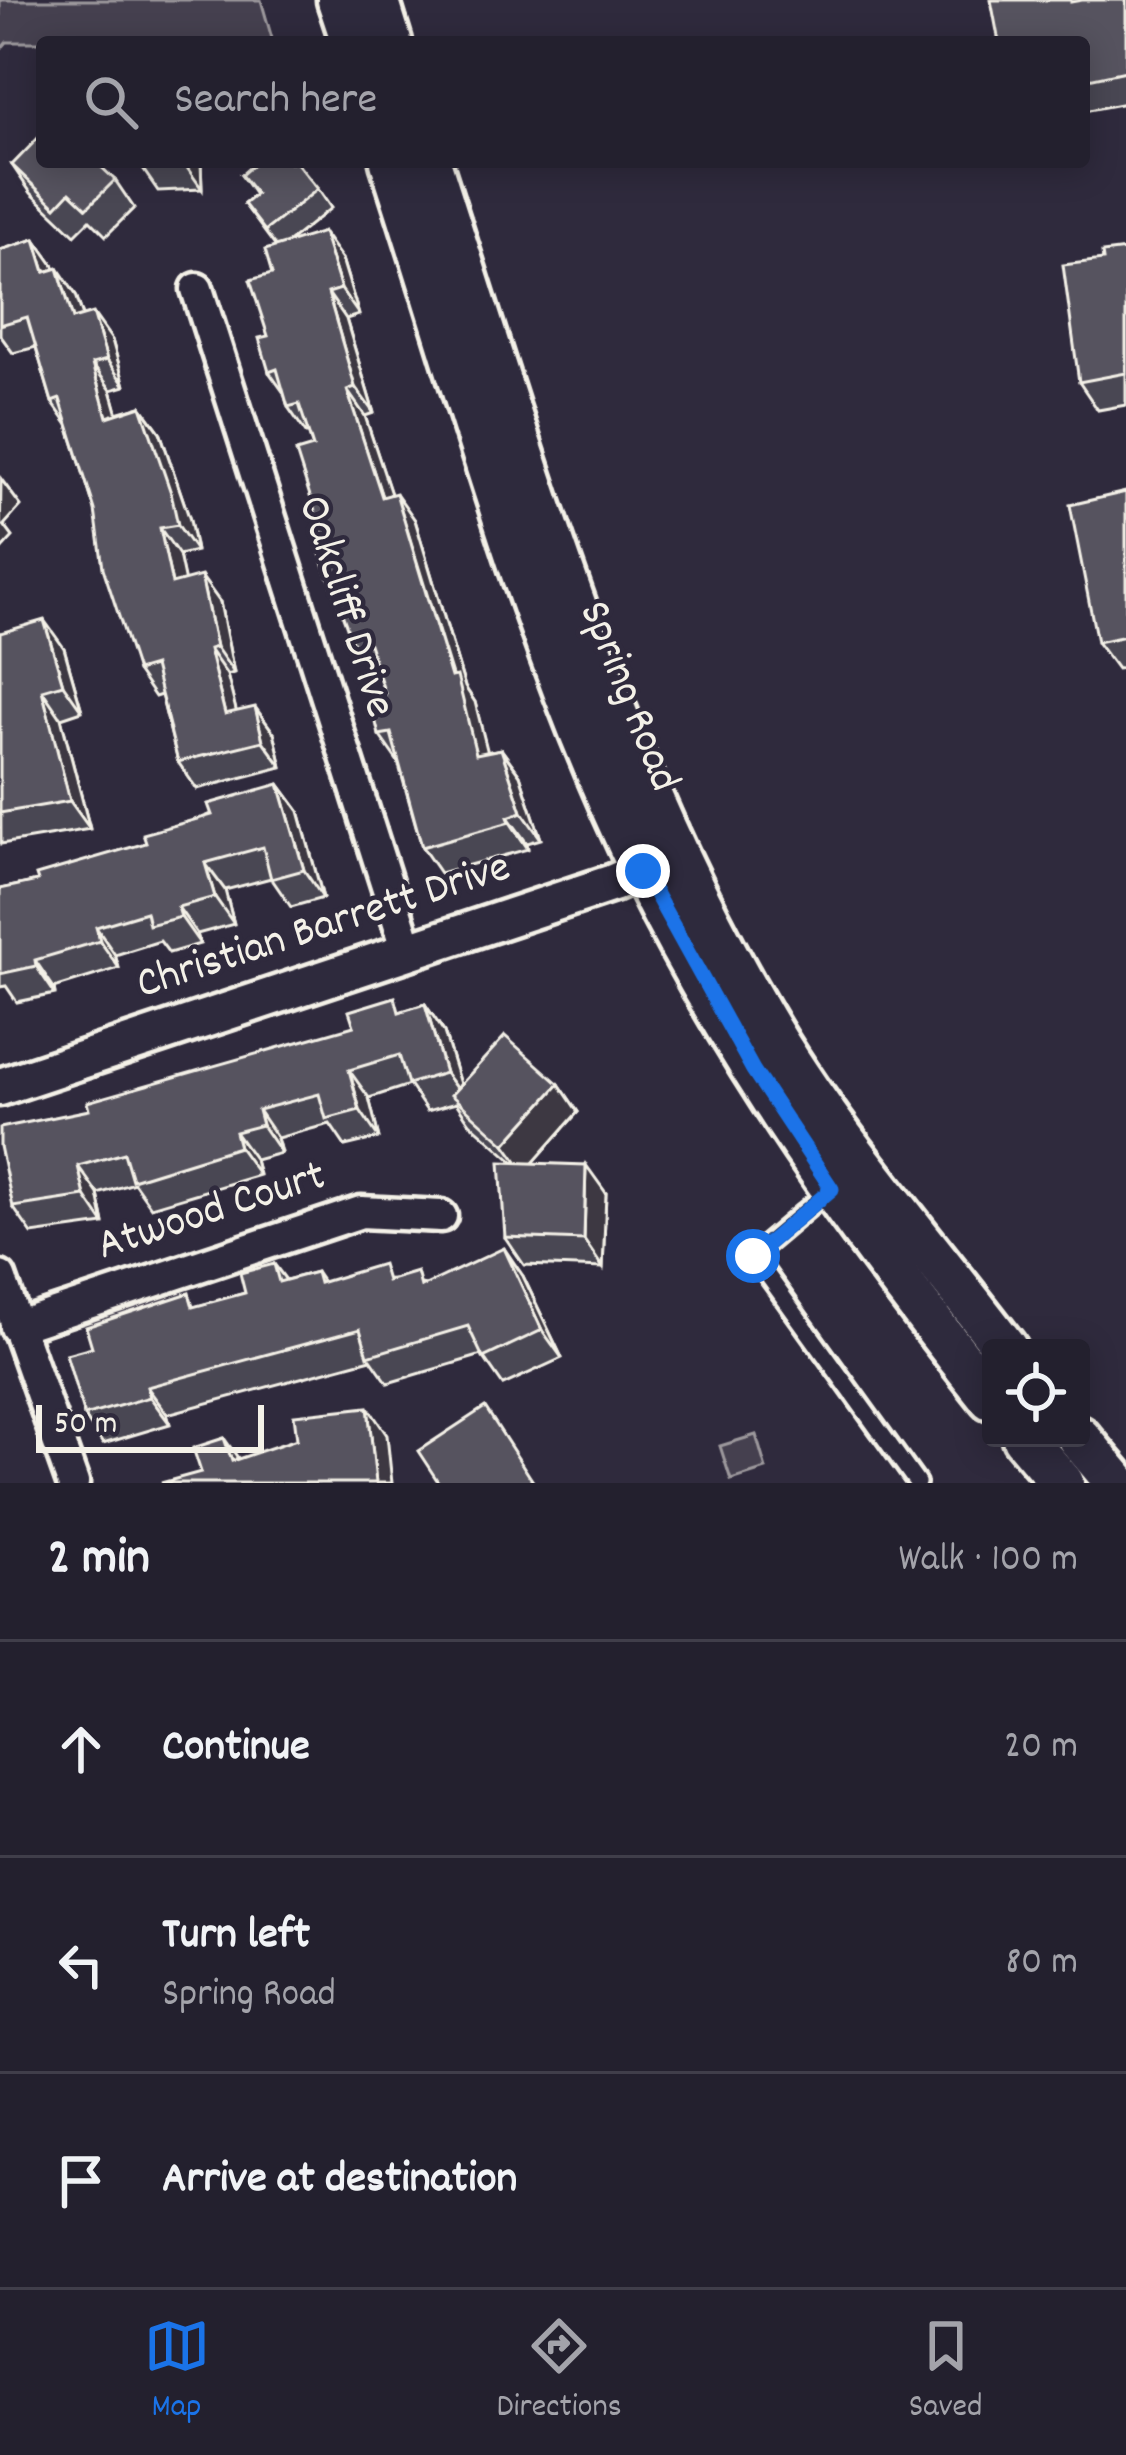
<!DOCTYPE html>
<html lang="en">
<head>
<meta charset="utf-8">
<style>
	:root { --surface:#23202e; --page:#2f2d3a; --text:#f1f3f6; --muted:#a3a3aa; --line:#403e4a; --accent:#1a73e8 }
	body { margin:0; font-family:Dekko,sans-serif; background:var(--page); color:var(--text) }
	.controls { position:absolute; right:36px; bottom:36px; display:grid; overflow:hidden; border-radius:12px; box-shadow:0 6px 30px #0003 }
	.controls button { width:108px; height:108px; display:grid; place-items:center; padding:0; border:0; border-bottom:3px solid var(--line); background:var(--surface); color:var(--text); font:60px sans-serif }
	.scale { position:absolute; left:36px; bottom:30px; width:228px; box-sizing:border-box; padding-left:12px; border:6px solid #f4f1e8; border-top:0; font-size:33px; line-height:42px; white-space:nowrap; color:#f4f1e8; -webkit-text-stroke:9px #2f2a3d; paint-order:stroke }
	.stop { position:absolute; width:36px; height:36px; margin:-27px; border:9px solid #1a73e8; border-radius:50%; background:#fff }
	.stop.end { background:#1a73e8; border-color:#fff; box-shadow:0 3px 12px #0008 }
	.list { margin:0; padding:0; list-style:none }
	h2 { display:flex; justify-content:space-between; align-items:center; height:156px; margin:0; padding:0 48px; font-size:51px }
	h2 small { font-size:39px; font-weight:400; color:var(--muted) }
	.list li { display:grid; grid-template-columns:78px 1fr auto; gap:36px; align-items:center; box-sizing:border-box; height:216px; padding:0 48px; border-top:3px solid var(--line) }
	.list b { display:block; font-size:45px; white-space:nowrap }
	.list p { margin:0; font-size:39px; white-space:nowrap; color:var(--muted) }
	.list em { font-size:39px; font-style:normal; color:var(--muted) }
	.icon { flex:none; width:66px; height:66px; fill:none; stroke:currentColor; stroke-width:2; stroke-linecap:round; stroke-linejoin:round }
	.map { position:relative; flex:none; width:1126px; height:1483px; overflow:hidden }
	.search { position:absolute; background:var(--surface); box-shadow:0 6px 30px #0003; left:36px; right:36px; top:36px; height:132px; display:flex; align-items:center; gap:30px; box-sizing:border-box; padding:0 42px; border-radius:12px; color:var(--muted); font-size:45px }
	.sheet { height:804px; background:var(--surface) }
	nav { display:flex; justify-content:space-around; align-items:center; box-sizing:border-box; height:168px; border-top:3px solid var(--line); background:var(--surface); font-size:33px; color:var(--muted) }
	nav a { display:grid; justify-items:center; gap:6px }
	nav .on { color:var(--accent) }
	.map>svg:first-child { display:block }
</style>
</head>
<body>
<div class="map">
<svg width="1126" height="1483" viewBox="0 0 1126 1483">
	<rect width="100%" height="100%" fill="#2f2a3d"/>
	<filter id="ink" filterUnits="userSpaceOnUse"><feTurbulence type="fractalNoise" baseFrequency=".00833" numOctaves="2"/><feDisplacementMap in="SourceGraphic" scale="24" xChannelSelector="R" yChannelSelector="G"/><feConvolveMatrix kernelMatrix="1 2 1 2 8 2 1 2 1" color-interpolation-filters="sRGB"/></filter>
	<g filter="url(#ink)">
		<g fill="#454050" stroke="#9c989c" stroke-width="3">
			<path d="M0,0H261L273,42H7L0,50Z"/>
			<path d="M756,1435L766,1469L731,1480L720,1446Z"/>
		</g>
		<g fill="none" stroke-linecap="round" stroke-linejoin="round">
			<defs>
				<path id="service" d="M829,1191L753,1255L917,1483"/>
				<g id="minor">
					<path d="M197,289L408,951"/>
					<path d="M0,1277L73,1483"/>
					<path d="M16,1327L361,1212L441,1216"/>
				</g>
				<path id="tertiary" d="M0,1087L613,883L668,859"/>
				<g id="secondary">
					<path d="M339,0L353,42"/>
					<path d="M377,0L390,42"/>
					<path d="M392,162C470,400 534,649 644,875C737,1063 860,1235 991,1398"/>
					<path d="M429,162C523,453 606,752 762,1018C830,1135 923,1240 1005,1348"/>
					<path d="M1024,1438L1062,1483"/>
					<path d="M1079,1438L1117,1483"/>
				</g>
			</defs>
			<use href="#service" stroke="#f4f1e8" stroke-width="24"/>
			<use href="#minor" stroke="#f4f1e8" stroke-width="39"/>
			<use href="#tertiary" stroke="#f4f1e8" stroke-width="45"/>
			<use href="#secondary" stroke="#f4f1e8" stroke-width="51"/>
			<use href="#service" stroke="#2f2a3d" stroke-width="15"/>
			<use href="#minor" stroke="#2f2a3d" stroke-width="30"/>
			<use href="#tertiary" stroke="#2f2a3d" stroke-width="36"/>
			<use href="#secondary" stroke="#2f2a3d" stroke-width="42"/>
		</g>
		<g fill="#4a4752" stroke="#f4f1e8" stroke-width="3">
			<path d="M1126,0V103L1084,111V42Z"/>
			<path d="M138,162H201L202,189L158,191Z"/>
			<path d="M12,165L115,180L134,208L106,236L90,220L75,235L31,193Z"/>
			<path d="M241,175L318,189L331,208L286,244L342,259L359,315L346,319L374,413L365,416L391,495L415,520L465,687L475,702L487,752L501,749L520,775L541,839L527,843L528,849L440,873L422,847L398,762L379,735L385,694L378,674L374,675L355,649L324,540L313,447L308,433H306L288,407L284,393L269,372L268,336L272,274L276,247L244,204L255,195Z"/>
			<path d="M35,239L55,269L76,295L83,316L112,340L125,386L111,390L117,413L141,406L160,432L190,520L196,551L179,555L184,581L220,602L234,673L227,675L236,711L274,733L282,767L197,789L178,762L161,695L155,697L137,671L95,510L68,425L52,402L36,347L13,353L0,335V250Z"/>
			<path d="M1126,250V405L1098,410L1079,382L1103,260Z"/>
			<path d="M1126,492V668L1117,669L1097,642Z"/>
			<path d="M0,633L64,648L82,711L61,718L90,829L1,844Z"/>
			<path d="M279,784L299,811L323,898L291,907L271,878L225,890L234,924L197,934L200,944L169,953L160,941L115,955L119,968L54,988L55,994L17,1002L6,986L0,987V889L38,881L146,843Z"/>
			<path d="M425,1004L444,1032L460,1085L559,1084L578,1112L532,1163L606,1193L603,1268L524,1265L505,1237L514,1162L470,1123L456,1103L427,1111L409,1085L369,1098L379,1138L345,1146L330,1124L277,1138L281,1153L255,1160L259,1175L151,1207L134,1183L98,1194L104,1224L32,1234L13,1207L89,1110Z"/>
			<path d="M274,1264L286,1280L316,1272L323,1282L393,1279L426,1285L523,1276L562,1358L503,1385L482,1355L388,1383L371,1359L167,1414L170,1424L103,1444L84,1416L92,1347L198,1306L245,1293Z"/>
		</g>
		<g fill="#3c3942" stroke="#f4f1e8" stroke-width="3">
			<path d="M183,162H201L202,189Z"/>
			<path d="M323,232L342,259L359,315L341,289Z"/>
			<path d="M35,239L54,266L64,298L45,272Z"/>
			<path d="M58,268L76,295L92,345L73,319Z"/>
			<path d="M328,293L346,319L374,413L355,387Z"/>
			<path d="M93,313L112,340L125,386L107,360Z"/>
			<path d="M92,364L111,390L126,443L107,417Z"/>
			<path d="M347,390L365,416L401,524L382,497Z"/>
			<path d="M141,406L160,432L190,520L196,551L178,525Z"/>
			<path d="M1,479L21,506L4,525L13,537L0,551Z"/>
			<path d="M396,493L415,520L465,687L475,702L495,781L476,754Z"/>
			<path d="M160,528L179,555L191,611L172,584Z"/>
			<path d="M201,576L220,602L234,673L216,647Z"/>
			<path d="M44,620L64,648L82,711L63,684Z"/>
			<path d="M209,649L227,675L244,741L225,714Z"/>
			<path d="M42,690L61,718L90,829L70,801Z"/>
			<path d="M255,707L274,733L282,767L263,741Z"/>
			<path d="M501,749L520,775L541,839L522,812Z"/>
			<path d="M279,784L299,811L323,898L304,870Z"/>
			<path d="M508,817L527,843L528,849L510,822Z"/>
			<path d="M205,863L225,890L234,924L215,897Z"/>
			<path d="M178,907L197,934L200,944L181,917Z"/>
			<path d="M96,927L115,955L119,968L100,941Z"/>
			<path d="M35,960L54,988L55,994L36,966Z"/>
			<path d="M425,1004L444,1032L465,1100L445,1073Z"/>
			<path d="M349,1070L369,1098L379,1138L360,1110Z"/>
			<path d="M559,1084L578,1112L525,1172L505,1144Z"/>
			<path d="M258,1110L277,1138L281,1153L262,1125Z"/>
			<path d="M235,1132L255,1160L259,1175L239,1147Z"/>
			<path d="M586,1165L606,1193L603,1268L584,1240Z"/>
			<path d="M78,1166L98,1194L104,1224L85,1196Z"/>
			<path d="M504,1248L523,1276L562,1358L542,1330Z"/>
			<path d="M147,1387L167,1414L170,1424L150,1397Z"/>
			<path d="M368,1407L387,1435L392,1483H376Z"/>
			<path d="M224,1438L243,1465L232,1461Z"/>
		</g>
		<g fill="#56525f" stroke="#f4f1e8" stroke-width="3">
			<path d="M991,0H1071V2L1082,0H1126V71L1084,80V42H999Z"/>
			<path d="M42,134V162H96L115,180L87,208L70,192L56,207L12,165Z"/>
			<path d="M256,162H296L318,189L265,231L244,204L256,194L241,175Z"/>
			<path d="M323,232L341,289L328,293L355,387L347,390L382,497L396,493L451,677L457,676L476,754L501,749L522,812L508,817L510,822L422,847L391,733L379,735L370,698L385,694L369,644L355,649L316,543L324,540L296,452L313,447L299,404L288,407L277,369L269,372L259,338L268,336L250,280L272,274L265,250Z"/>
			<path d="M35,239L45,272L58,268L73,319L93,313L107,360L92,364L107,417L141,406L171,493L178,525L160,528L172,584L201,576L216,647L209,649L225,714L255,707L263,741L178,762L154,666L137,671L103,568L95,510L60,399L52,402L27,317L0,325V250Z"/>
			<path d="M1126,250V373L1079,382L1063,265L1103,260L1102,253Z"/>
			<path d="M1126,492V636L1097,642L1070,505Z"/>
			<path d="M44,620L63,684L42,690L70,801L0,813V633Z"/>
			<path d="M279,784L304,870L271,879L263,847L205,863L215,897L178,907L181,917L149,925L146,912L96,927L100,941L35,960L36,966L0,974V889L38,881L36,875L146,843L143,834L212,815L208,804Z"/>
			<path d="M395,997L399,1012L425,1004L445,1073L408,1084L399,1055L349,1070L360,1110L326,1119L319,1094L258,1110L262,1125L235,1132L239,1147L132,1180L124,1153L78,1166L85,1196L13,1207L0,1146V1128L89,1110L87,1102L354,1026L349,1011Z"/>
			<path d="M505,1036L559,1084L505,1144L451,1095Z"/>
			<path d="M500,1162L586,1165L584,1240L505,1237Z"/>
			<path d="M504,1248L542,1330L483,1358L468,1326L368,1356L360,1329L147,1387L150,1397L84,1416L66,1354L92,1347L86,1327L189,1293L193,1307L245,1293L240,1273L274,1264L279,1282L316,1272L319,1283L382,1264L387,1281L417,1272L421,1287Z"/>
			<path d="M368,1407L376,1483H161L201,1472L193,1448L224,1438L232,1461L297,1439L294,1415Z"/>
			<path d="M485,1407L534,1483H439L418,1451Z"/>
		</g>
	</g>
	<g fill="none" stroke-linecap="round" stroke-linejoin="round" filter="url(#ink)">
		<path stroke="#1a73e8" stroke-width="15" d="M643,871L753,1070L832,1189L753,1256"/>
	</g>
	<g text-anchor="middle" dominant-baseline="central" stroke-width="9" stroke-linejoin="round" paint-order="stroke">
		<g font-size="45" fill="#f4f1e8" stroke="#2f2a3d">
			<text transform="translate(344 607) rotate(72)">Oakcliff Drive</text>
			<text transform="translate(627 697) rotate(68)">Spring Road</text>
			<text transform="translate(324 928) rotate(-18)">Christian Barrett Drive</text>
			<text transform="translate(212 1213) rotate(-18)">Atwood Court</text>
		</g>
	</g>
</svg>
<div class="controls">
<button><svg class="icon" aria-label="locate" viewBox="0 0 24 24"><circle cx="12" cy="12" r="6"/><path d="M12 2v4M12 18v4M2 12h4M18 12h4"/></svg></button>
</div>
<div class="scale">50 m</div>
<div class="stop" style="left:753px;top:1256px"></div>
<div class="stop end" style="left:643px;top:871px"></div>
<div class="search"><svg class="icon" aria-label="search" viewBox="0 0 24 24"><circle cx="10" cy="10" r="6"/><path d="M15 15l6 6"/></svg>Search here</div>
</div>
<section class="sheet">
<h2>2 min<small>Walk · 100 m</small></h2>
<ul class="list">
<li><svg class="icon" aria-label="ahead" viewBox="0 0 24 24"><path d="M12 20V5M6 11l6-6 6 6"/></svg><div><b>Continue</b></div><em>20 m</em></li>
<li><svg class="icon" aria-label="left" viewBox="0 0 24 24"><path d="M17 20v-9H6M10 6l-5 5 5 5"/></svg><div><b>Turn left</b><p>Spring Road</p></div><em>80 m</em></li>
<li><svg class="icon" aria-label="arrive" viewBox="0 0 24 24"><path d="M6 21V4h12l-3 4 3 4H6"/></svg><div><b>Arrive at destination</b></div></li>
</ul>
</section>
<nav>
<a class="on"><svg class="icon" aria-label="map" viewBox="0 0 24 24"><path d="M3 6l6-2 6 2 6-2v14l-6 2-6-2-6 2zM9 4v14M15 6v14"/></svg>Map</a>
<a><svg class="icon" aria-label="directions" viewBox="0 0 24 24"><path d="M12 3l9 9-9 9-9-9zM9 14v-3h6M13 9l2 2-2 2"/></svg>Directions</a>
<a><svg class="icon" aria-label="saved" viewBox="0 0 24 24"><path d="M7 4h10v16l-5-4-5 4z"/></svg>Saved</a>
</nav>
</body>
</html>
